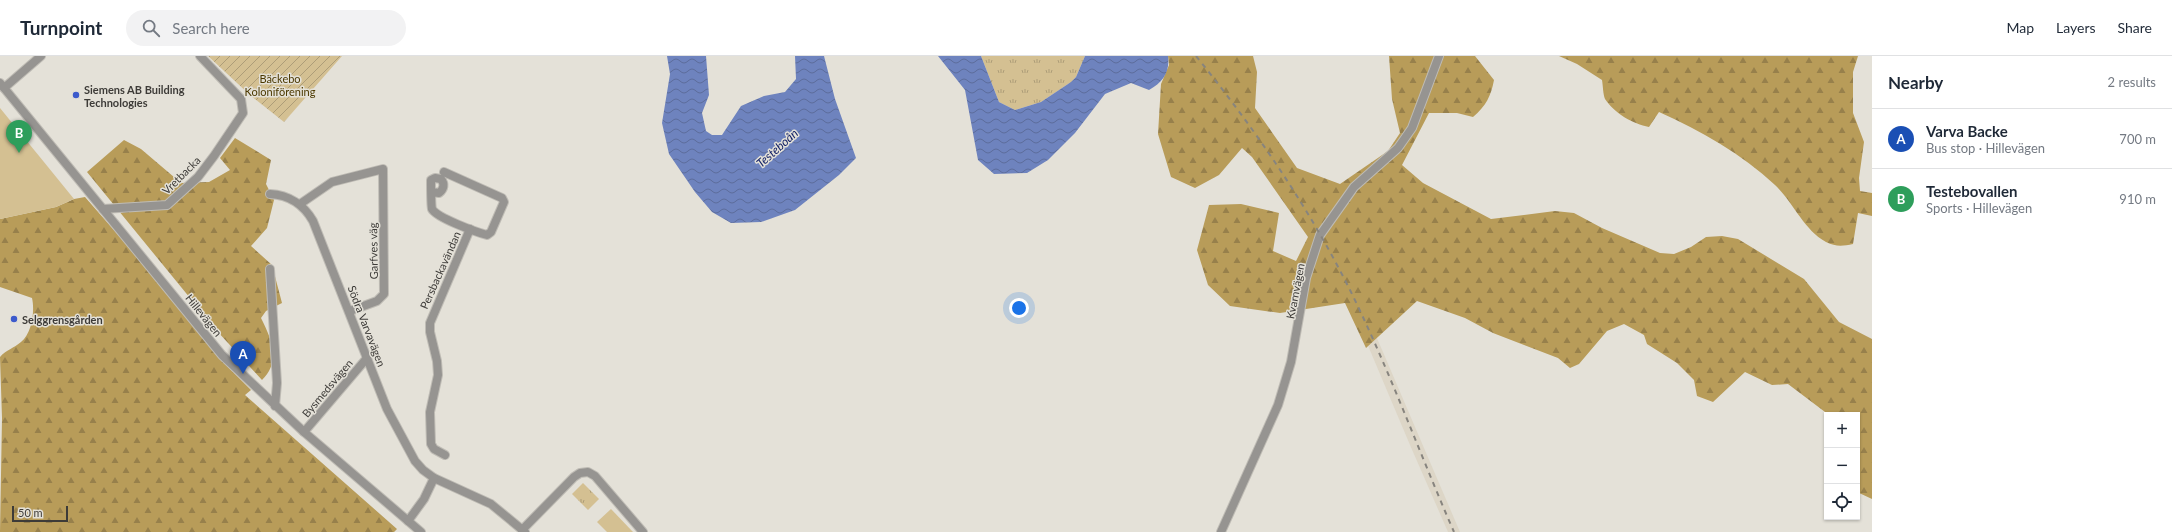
<!DOCTYPE html>
<html lang="en">
<head>
<meta charset="utf-8">
<style>
	:root { --surface:#fff; --page:#f2f2f3; --text:#1f2937; --muted:#747a83; --line:#e0e1e3; --accent:#1a73e8 }
	body { margin:0; font-family:Lato,sans-serif; background:var(--page); color:var(--text) }
	.controls { position:absolute; right:12px; bottom:12px; display:grid; overflow:hidden; border-radius:0px; box-shadow:0 1px 3px #0004 }
	.controls button { width:36px; height:36px; display:grid; place-items:center; padding:0; border:0; border-bottom:1px solid var(--line); background:var(--surface); color:var(--text); font:20px sans-serif }
	.scale { position:absolute; left:12px; bottom:10px; width:56px; box-sizing:border-box; padding-left:4px; border:2px solid #3d3b38; border-top:0; font-size:11px; line-height:14px; white-space:nowrap; color:#3d3b38; -webkit-text-stroke:3px #e4e1d8; paint-order:stroke }
	.you { position:absolute; left:1019px; top:252px; width:14px; height:14px; margin:-10px; border:3px solid #fff; border-radius:50%; background:#1a73e8; box-shadow:0 0 0 6px #1a73e833 }
	.badge { display:grid; place-items:center; width:26px; height:26px; border-radius:50%; background:var(--accent); color:#fff; font-size:13px; font-weight:700 }
	.pin { position:absolute; translate:-50% -33px; filter:drop-shadow(0 1px 2px #0008) }
	.pin::after { content:''; position:absolute; top:21px; width:14px; height:12px; background:inherit; clip-path:polygon(0 0,100% 0,50% 100%) }
	.list { margin:0; padding:0; list-style:none }
	h2 { display:flex; justify-content:space-between; align-items:center; height:52px; margin:0; padding:0 16px; font-size:17px }
	h2 small { font-size:13px; font-weight:400; color:var(--muted) }
	.list li { display:grid; grid-template-columns:26px 1fr auto; gap:12px; align-items:center; box-sizing:border-box; height:60px; padding:0 16px; border-top:1px solid var(--line) }
	.list b { display:block; font-size:15px; white-space:nowrap }
	.list p { margin:0; font-size:13px; white-space:nowrap; color:var(--muted) }
	.list em { font-size:13px; font-style:normal; color:var(--muted) }
	.icon { flex:none; width:22px; height:22px; fill:none; stroke:currentColor; stroke-width:2; stroke-linecap:round; stroke-linejoin:round }
	.map { position:relative; flex:none; width:1872px; height:476px; overflow:hidden }
	header { display:flex; align-items:center; gap:24px; box-sizing:border-box; height:56px; padding:0 20px; background:var(--surface); border-bottom:1px solid var(--line) }
	header strong { font-size:19px }
	nav { display:flex; gap:22px; margin-inline-start:auto; font-size:14px }
	.search { width:280px; height:36px; background:var(--page); display:flex; align-items:center; gap:10px; box-sizing:border-box; padding:0 14px; border-radius:22px; color:var(--muted); font-size:15px }
	main { display:flex }
	aside { flex:1; background:var(--surface) }
	.map>svg:first-child { display:block }
</style>
</head>
<body>
<header>
<strong>Turnpoint</strong>
<div class="search"><svg class="icon" aria-label="search" viewBox="0 0 24 24"><circle cx="10" cy="10" r="6"/><path d="M15 15l6 6"/></svg>Search here</div>
<nav><a>Map</a><a>Layers</a><a>Share</a></nav>
</header>
<main>
<div class="map">
<svg width="1872" height="476" viewBox="0 0 1872 476">
	<defs>
		<pattern id="grass-tufts" width="24" height="20" patternUnits="userSpaceOnUse"><rect width="24" height="20" fill="#d4c092"/><path d="M3 7l-1-3M5 7V3M7 7l1-3M15 17l-1-3M17 17v-4M19 17l1-3" fill="none" stroke="#ad9d78"/></pattern>
		<pattern id="forest-firs" width="22" height="20" patternUnits="userSpaceOnUse"><rect width="22" height="20" fill="#b89c59"/><path d="M5 1l3.5 6h-7zM16 11l3.5 6h-7z" fill="#97804b"/></pattern>
		<pattern id="garden-furrows" width="10" height="10" patternUnits="userSpaceOnUse"><rect width="10" height="10" fill="#d4c092"/><path d="M-1 1l2-2M0 10L10 0M9 11l2-2" fill="none" stroke="#ad9d78"/></pattern>
		<pattern id="water-waves" width="16" height="10" patternUnits="userSpaceOnUse"><rect width="16" height="10" fill="#6e83be"/><path d="M0 5q4-4 8 0t8 0" fill="none" stroke="#5c6c9b"/></pattern>
	</defs>
	<rect width="100%" height="100%" fill="#e4e1d8"/>
	<path fill="#ddd6c7" d="M1368,261L1421,385L1460,476H1448L1410,389L1358,266Z"/>
	<g fill="url(#grass-tufts)">
		<path d="M981,0H1085L1076,21L1071,26L1041,46L1015,54L999,46Z"/>
		<path d="M583,427L599,443L588,454L572,438Z"/>
	</g>
	<g fill="url(#forest-firs)">
		<path d="M1168,0H1253L1257,16L1255,52L1297,112L1340,128L1388,95L1400,77L1392,43L1389,0H1475L1494,24C1491,40 1486,50 1473,61L1457,57H1429L1402,109L1423,127L1491,163L1555,155L1574,157L1602,172L1660,197L1674,198L1691,191L1706,181L1722,180L1738,183L1804,223L1839,266L1872,283V443L1857,436V359H1829L1788,328L1772,329L1745,316L1713,346L1697,340L1694,324L1677,307L1647,288L1644,279L1624,268L1607,275L1579,308L1570,312L1558,302L1493,277L1465,262L1417,245L1366,292L1345,247L1280,257L1230,250L1208,229L1197,194L1209,149L1241,148L1279,157L1273,195L1296,205L1308,181L1252,101L1242,92L1219,119L1195,132L1171,121L1158,78L1161,28L1169,9Z"/>
		<path d="M1559,0H1858L1853,16V57L1864,86L1859,122L1860,135L1872,137V160L1858,157L1853,188C1843,190 1836,191 1826,186C1803,173 1794,147 1775,129C1742,98 1701,75 1659,56L1649,71C1633,68 1614,57 1605,43C1603,38 1603,30 1602,24L1577,8Z"/>
		<path d="M235,82L271,104L266,128L274,144L267,172L251,190L272,209L282,247L266,255L261,262C272,284 281,305 262,324L217,275L87,116L124,84L141,93L181,127L209,126L230,114L220,102Z"/>
		<path d="M85,141L147,212L224,307L251,334L245,339L397,473L394,476H0L2,362L0,301C6,294 14,292 21,286C32,277 35,255 32,242L0,231V163L56,151L74,143Z"/>
	</g>
	<path fill="url(#garden-furrows)" d="M208,0H342L284,66L251,40Z"/>
	<g fill="#d4c092">
		<path d="M0,52L74,143L56,151L0,163Z"/>
		<path d="M611,453L633,476H607L597,466Z"/>
	</g>
	<g fill="url(#water-waves)">
		<path d="M667,0H706L709,39L702,57L706,75L712,79H722L741,50L764,40L785,36L796,23L795,0H824L835,43L856,102L839,119L795,154L761,166L731,167L712,156L695,136L669,98L662,67L670,18Z"/>
		<path d="M938,0H981L999,46L1015,54L1041,46L1071,26L1076,21L1085,0H1168C1170,16 1163,26 1149,34L1131,27L1105,38L1075,77L1048,104L1027,117L994,118L978,104L965,34Z"/>
	</g>
	<g fill="none" stroke-linecap="round" stroke-linejoin="round">
		<defs>
			<g id="minor">
				<path d="M0,27L222,299L304,376L421,476"/>
				<path d="M4,32L41,0"/>
				<path d="M432,136L439,137C444,133 445,128 441,123L435,122L431,124C431,129 431,149 432,153C437,162 476,176 487,179L491,176L504,146L502,142L444,116"/>
				<path d="M270,138C289,139 304,149 313,165L387,353L415,405L423,414L434,422L491,448L525,476"/>
				<path d="M300,148L332,126L383,113L384,238L377,245L350,255"/>
				<path d="M103,153L167,149L198,121L214,100L243,57L241,43L200,0"/>
				<path d="M270,213L277,327L275,350"/>
				<path d="M304,376L367,302"/>
				<path d="M445,399L434,393L431,388L430,356L438,319L437,305L430,276V267L470,173"/>
				<path d="M408,465L424,443L434,422"/>
				<path d="M522,474L574,421L580,417L588,416L595,420L643,476"/>
				<path d="M1221,476L1278,349L1291,306L1306,222L1320,179L1354,131L1398,92L1412,72L1439,0"/>
			</g>
		</defs>
		<use href="#minor" stroke="#bfbcb5" stroke-width="10"/>
		<use href="#minor" stroke="#969491" stroke-width="8"/>
		<path stroke="#87847e" stroke-width="2" stroke-dasharray="5 5" stroke-linecap="butt" d="M1196,0C1255,73 1308,150 1350,234C1389,313 1419,396 1454,476"/>
	</g>
	<g fill="#3c5acc" stroke="#e4e1d8" stroke-width="1.5">
		<circle cx="76" cy="39" r="4"/>
		<circle cx="14" cy="263" r="4"/>
	</g>
	<g text-anchor="middle" dominant-baseline="central" stroke-width="3" stroke-linejoin="round" paint-order="stroke">
		<g font-size="11" fill="#4c3900" stroke="#e4e1d8">
			<text x="280" y="22">Bäckebo<tspan x="280" dy="13">Koloniförening</tspan></text>
		</g>
		<g font-size="11" font-weight="bold" fill="#3d3b38" stroke="#e4e1d8" text-anchor="start">
			<text x="84" y="33">Siemens AB Building<tspan x="84" dy="13">Technologies</tspan></text>
			<text x="22" y="263">Selggrensgården</text>
		</g>
		<g font-size="11" fill="#3d3b38" stroke="#e4e1d8">
			<text transform="translate(181 119) rotate(-45)">Vretbacka</text>
			<text transform="translate(373 195) rotate(-91)">Garfves väg</text>
			<text transform="translate(440 214) rotate(-66)">Persbackavändan</text>
			<text transform="translate(1295 235) rotate(-79)">Kvarnvägen</text>
			<text transform="translate(204 259) rotate(51)">Hillevägen</text>
			<text transform="translate(367 270) rotate(69)">Södra Varvavägen</text>
			<text transform="translate(327 332) rotate(-50)">Bysmedsvägen</text>
		</g>
		<g font-size="12" font-style="italic" fill="#132267" stroke="#e4e1d8">
			<text transform="translate(777 92) rotate(-42)">Testeboån</text>
		</g>
	</g>
</svg>
<div class="controls">
<button>+</button>
<button>−</button>
<button><svg class="icon" aria-label="locate" viewBox="0 0 24 24"><circle cx="12" cy="12" r="6"/><path d="M12 2v4M12 18v4M2 12h4M18 12h4"/></svg></button>
</div>
<div class="scale">50 m</div>
<div class="you"></div>
<div class="pin badge" style="left:243px;top:318px;background:#1a4fb4">A</div>
<div class="pin badge" style="left:19px;top:97px;background:#2e9e5b">B</div>
</div>
<aside>
<h2>Nearby<small>2 results</small></h2>
<ul class="list">
<li><span class="badge" style="background:#1a4fb4">A</span><div><b>Varva Backe</b><p>Bus stop · Hillevägen</p></div><em>700 m</em></li>
<li><span class="badge" style="background:#2e9e5b">B</span><div><b>Testebovallen</b><p>Sports · Hillevägen</p></div><em>910 m</em></li>
</ul>
</aside>
</main>
</body>
</html>
